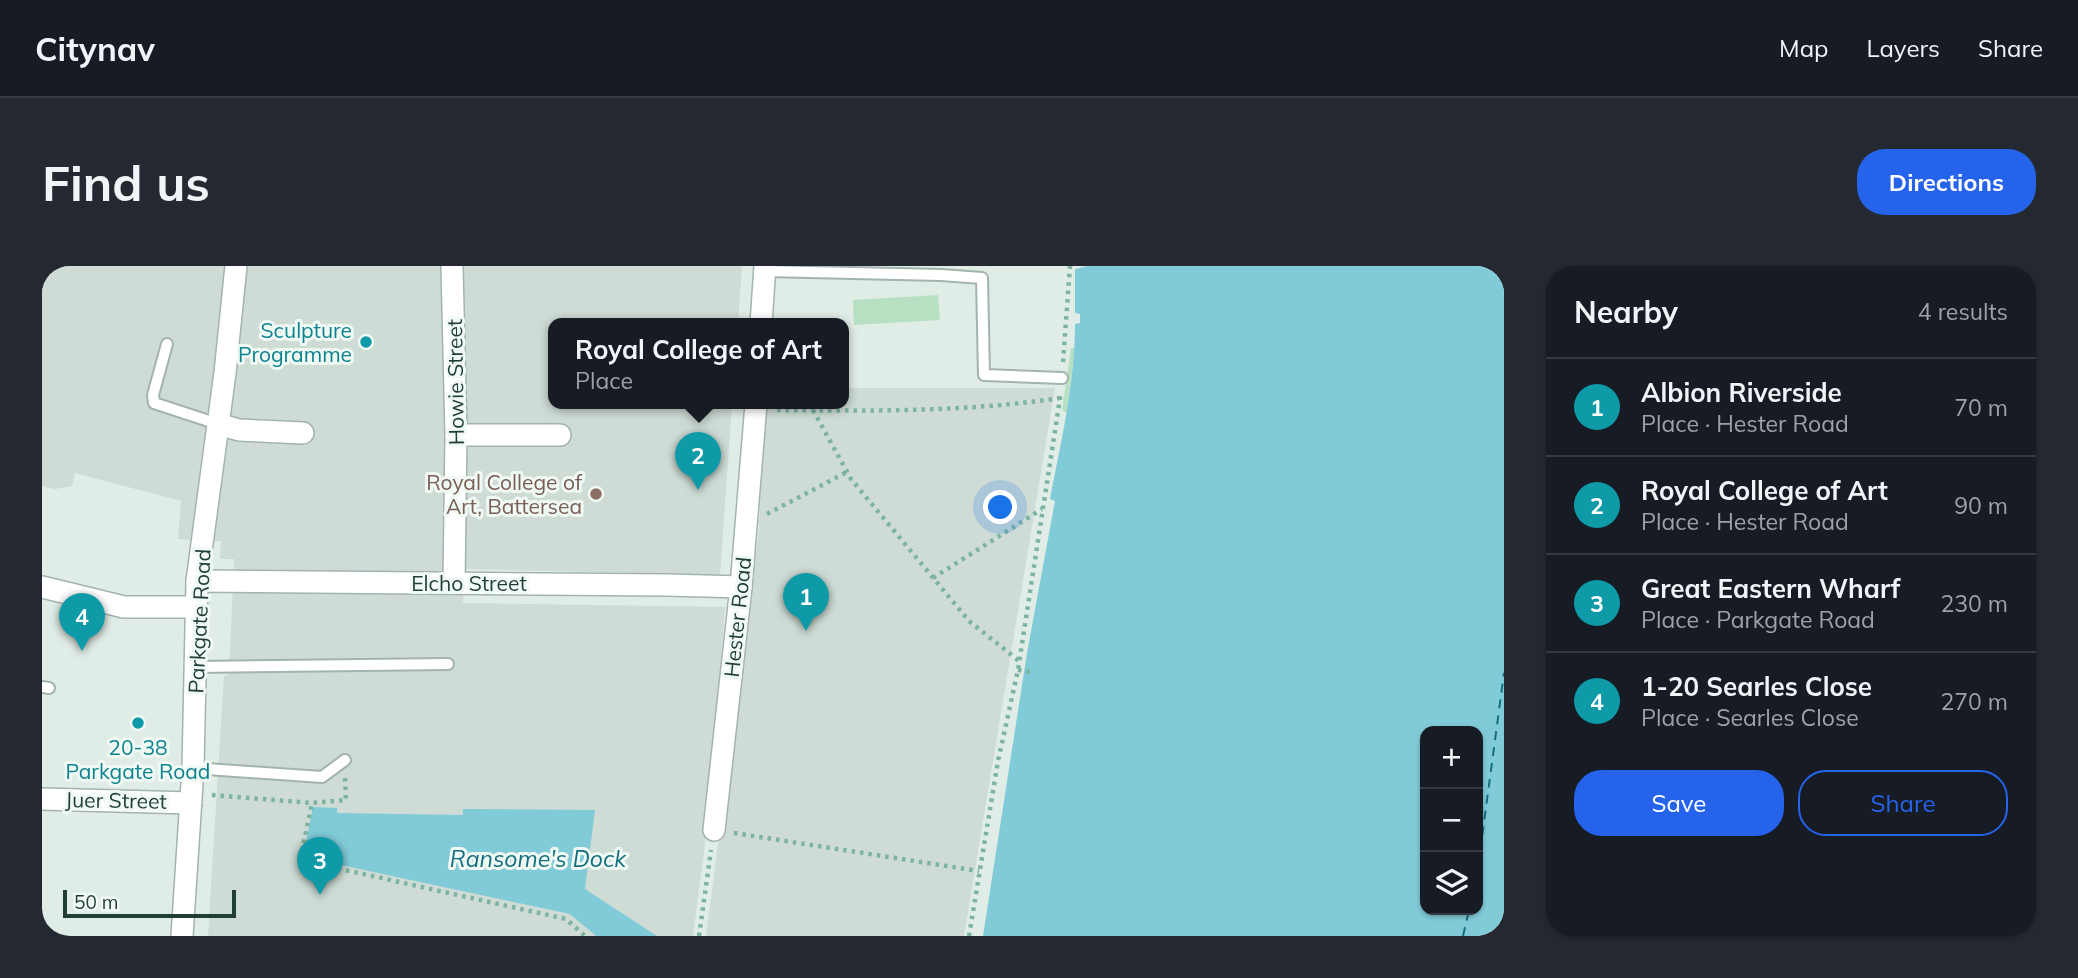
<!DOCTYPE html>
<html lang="en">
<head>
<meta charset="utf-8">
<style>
	:root { --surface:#171b24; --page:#242831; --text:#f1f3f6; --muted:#9ea1a6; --line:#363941; --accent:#2563eb }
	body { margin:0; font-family:Mulish,sans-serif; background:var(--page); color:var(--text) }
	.controls { position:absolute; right:21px; bottom:21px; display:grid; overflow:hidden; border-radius:14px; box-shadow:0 2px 5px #0004 }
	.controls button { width:63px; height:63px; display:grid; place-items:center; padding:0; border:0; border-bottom:2px solid var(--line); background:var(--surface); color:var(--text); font:35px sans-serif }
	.scale { position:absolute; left:21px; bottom:18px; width:173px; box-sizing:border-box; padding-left:7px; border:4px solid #1f3e35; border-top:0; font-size:19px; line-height:24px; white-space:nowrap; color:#1f3e35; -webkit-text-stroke:5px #f0f9f4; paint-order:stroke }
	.you { position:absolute; left:959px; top:242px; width:24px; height:24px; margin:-18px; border:5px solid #fff; border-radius:50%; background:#1a73e8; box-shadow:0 0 0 10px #1a73e833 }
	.badge { display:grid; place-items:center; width:46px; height:46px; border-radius:50%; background:var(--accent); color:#fff; font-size:23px; font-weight:700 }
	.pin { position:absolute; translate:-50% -58px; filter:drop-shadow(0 2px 4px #0008) }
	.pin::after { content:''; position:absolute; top:37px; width:24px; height:21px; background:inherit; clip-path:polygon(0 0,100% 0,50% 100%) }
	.popup { position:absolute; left:506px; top:52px; width:301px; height:91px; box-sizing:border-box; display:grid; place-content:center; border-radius:14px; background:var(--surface); filter:drop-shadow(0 2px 5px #0005); font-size:23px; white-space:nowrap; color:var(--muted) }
	.popup b { font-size:26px; color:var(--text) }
	.popup::after { content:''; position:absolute; left:50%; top:100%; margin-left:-14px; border:14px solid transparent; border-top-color:var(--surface) }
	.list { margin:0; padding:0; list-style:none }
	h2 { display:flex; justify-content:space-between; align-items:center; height:91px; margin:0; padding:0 28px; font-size:30px }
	h2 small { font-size:23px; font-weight:400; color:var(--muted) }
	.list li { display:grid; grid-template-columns:46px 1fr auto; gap:21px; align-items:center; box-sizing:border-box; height:98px; padding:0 28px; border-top:2px solid var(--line) }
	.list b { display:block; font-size:26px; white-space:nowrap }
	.list p { margin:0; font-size:23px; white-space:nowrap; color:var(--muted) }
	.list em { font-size:23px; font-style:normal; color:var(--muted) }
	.actions { display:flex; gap:14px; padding:21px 28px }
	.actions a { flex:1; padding:16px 0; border:2px solid var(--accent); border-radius:28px; text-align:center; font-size:24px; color:var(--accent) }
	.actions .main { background:var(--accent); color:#fff }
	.icon { flex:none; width:38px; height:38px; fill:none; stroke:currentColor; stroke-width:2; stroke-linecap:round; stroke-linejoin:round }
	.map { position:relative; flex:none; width:1462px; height:670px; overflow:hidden; border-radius:28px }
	header { display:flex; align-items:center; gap:42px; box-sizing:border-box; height:98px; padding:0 35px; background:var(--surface); border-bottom:2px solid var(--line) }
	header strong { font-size:33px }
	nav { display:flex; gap:38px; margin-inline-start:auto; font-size:24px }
	.intro { display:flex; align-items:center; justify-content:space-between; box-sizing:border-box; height:168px; padding:0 42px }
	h1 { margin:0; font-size:49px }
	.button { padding:18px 32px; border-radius:28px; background:var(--accent); color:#fff; font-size:24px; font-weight:700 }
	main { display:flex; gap:42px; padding:0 42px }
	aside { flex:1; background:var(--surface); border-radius:28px; box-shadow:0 2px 5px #0004 }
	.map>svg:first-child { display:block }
</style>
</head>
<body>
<header>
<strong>Citynav</strong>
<nav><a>Map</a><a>Layers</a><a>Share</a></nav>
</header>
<div class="intro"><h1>Find us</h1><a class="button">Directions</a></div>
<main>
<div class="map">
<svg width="1462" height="670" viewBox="0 0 1462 670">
	<rect width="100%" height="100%" fill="#e0ece6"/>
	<g fill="#cedcd5">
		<path d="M0,0H700L696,58H511V138H690L678,309L423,303L421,337L683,341L666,554L651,670H166L182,410L187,409L192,293H178L179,275L136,273L139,235L33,207L30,220L13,223L0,220Z"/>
		<path d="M801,122H1013L922,670H664L717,265L722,138H801Z"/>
	</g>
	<g fill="#b6e0c1">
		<path d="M896,29L898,54L812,59L811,34Z"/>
		<path d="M1029,82H1033L1025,147L1020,144Z"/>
	</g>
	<g fill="#81cbd8" fill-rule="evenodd">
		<path d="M1046,0H1462V670H941L985,387L1013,235L1008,233C1019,176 1033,117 1033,58L1038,57V48L1033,47V3ZM1383,465H1436V644H1383Z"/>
		<path d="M271,541L295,542V547L421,549V543L553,544L543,623L615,670H554L528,648L261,591Z"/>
	</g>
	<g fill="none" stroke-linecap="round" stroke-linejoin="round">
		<g stroke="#136f80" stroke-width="2" stroke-dasharray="9 7" stroke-linecap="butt">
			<path d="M1436,601L1462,407"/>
			<path d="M1421,670L1427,644"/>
		</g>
		<defs>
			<g id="service">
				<path d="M723,5L899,9L940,12L942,109L1020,112"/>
				<path d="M125,78L111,129L112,137L176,158"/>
				<path d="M154,401L406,398"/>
				<path d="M0,421L7,422"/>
				<path d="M151,502L280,511L303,494"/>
			</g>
			<g id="minor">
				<path d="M410,0L414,169L412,317"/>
				<path d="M719,58L723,0"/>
				<path d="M176,158L197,164L261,167"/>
				<path d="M414,169H518"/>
				<path d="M155,315L626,319L699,321"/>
				<path d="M0,321L82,341H154"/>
				<path d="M0,533L149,537"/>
				<path d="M672,564L699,321L714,138"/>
			</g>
			<path id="tertiary" d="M140,670L151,502L155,315L183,107L194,0"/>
		</defs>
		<use href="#service" stroke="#a2b4ad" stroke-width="14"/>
		<use href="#minor" stroke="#a2b4ad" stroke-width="24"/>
		<use href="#tertiary" stroke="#a2b4ad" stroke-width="24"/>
		<g stroke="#7db3a2" stroke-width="4.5" stroke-dasharray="3.5 5" stroke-linecap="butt">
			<path d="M1021,96L1028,0"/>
			<path d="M735,144C829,145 924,146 1018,132"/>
			<path d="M771,144L809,213L927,355L977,395"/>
			<path d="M725,248L805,206"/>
			<path d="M891,312L1000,243"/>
			<path d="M976,404L989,406"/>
			<path d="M303,512L304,534L270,537L258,594L524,653L543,670"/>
			<path d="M170,529L270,537"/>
			<path d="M692,567L937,605"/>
			<path d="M657,670L669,584"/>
			<path d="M927,670L956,495L976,404L1019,126"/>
		</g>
		<use href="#service" stroke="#fff" stroke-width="10"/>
		<use href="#minor" stroke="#fff" stroke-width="21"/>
		<use href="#tertiary" stroke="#fff" stroke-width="21"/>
	</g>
	<g fill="#0f9aa8" stroke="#f0f9f4" stroke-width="2.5">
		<circle cx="324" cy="76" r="7"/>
		<circle cx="96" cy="457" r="7"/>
	</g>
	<circle fill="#8d6e63" stroke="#f0f9f4" stroke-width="2.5" cx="554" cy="228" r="7"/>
	<g text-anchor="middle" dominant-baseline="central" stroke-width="6" stroke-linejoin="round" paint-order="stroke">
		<g font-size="21" fill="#0d838f" stroke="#f0f9f4" text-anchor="end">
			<text x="310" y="64">Sculpture<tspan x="310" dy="24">Programme</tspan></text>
			<text x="96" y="481" text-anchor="middle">20-38<tspan x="96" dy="24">Parkgate Road</tspan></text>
		</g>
		<g font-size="21" fill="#1f3e35" stroke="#f0f9f4">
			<text transform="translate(413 116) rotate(-91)">Howie Street</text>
			<text x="427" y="317">Elcho Street</text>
			<text transform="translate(695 351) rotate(-84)">Hester Road</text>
			<text transform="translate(157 355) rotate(-87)">Parkgate Road</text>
			<text transform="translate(74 534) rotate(1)">Juer Street</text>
		</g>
		<g font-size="21" fill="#785e54" stroke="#f0f9f4" text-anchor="end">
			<text x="540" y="216">Royal College of<tspan x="540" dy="24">Art, Battersea</tspan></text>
		</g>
		<g font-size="23" font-style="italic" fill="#136f80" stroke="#f0f9f4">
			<text x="496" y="592">Ransome's Dock</text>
		</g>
	</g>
</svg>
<div class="controls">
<button>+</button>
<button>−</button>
<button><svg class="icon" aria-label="layers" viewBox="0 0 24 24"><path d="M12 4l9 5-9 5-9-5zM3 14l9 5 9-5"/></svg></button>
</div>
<div class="scale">50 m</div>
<div class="you"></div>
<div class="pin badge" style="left:764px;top:365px;background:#0f9aa8">1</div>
<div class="pin badge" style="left:656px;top:224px;background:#0f9aa8">2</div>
<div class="popup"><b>Royal College of Art</b>Place</div>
<div class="pin badge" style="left:278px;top:629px;background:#0f9aa8">3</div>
<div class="pin badge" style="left:40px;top:385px;background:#0f9aa8">4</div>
</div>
<aside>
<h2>Nearby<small>4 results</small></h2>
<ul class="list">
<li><span class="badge" style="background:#0f9aa8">1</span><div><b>Albion Riverside</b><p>Place · Hester Road</p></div><em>70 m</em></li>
<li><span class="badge" style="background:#0f9aa8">2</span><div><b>Royal College of Art</b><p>Place · Hester Road</p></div><em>90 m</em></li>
<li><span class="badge" style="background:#0f9aa8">3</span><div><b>Great Eastern Wharf</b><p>Place · Parkgate Road</p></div><em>230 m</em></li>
<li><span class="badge" style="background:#0f9aa8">4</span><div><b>1-20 Searles Close</b><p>Place · Searles Close</p></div><em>270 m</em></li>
</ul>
<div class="actions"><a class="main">Save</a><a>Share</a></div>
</aside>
</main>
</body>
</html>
